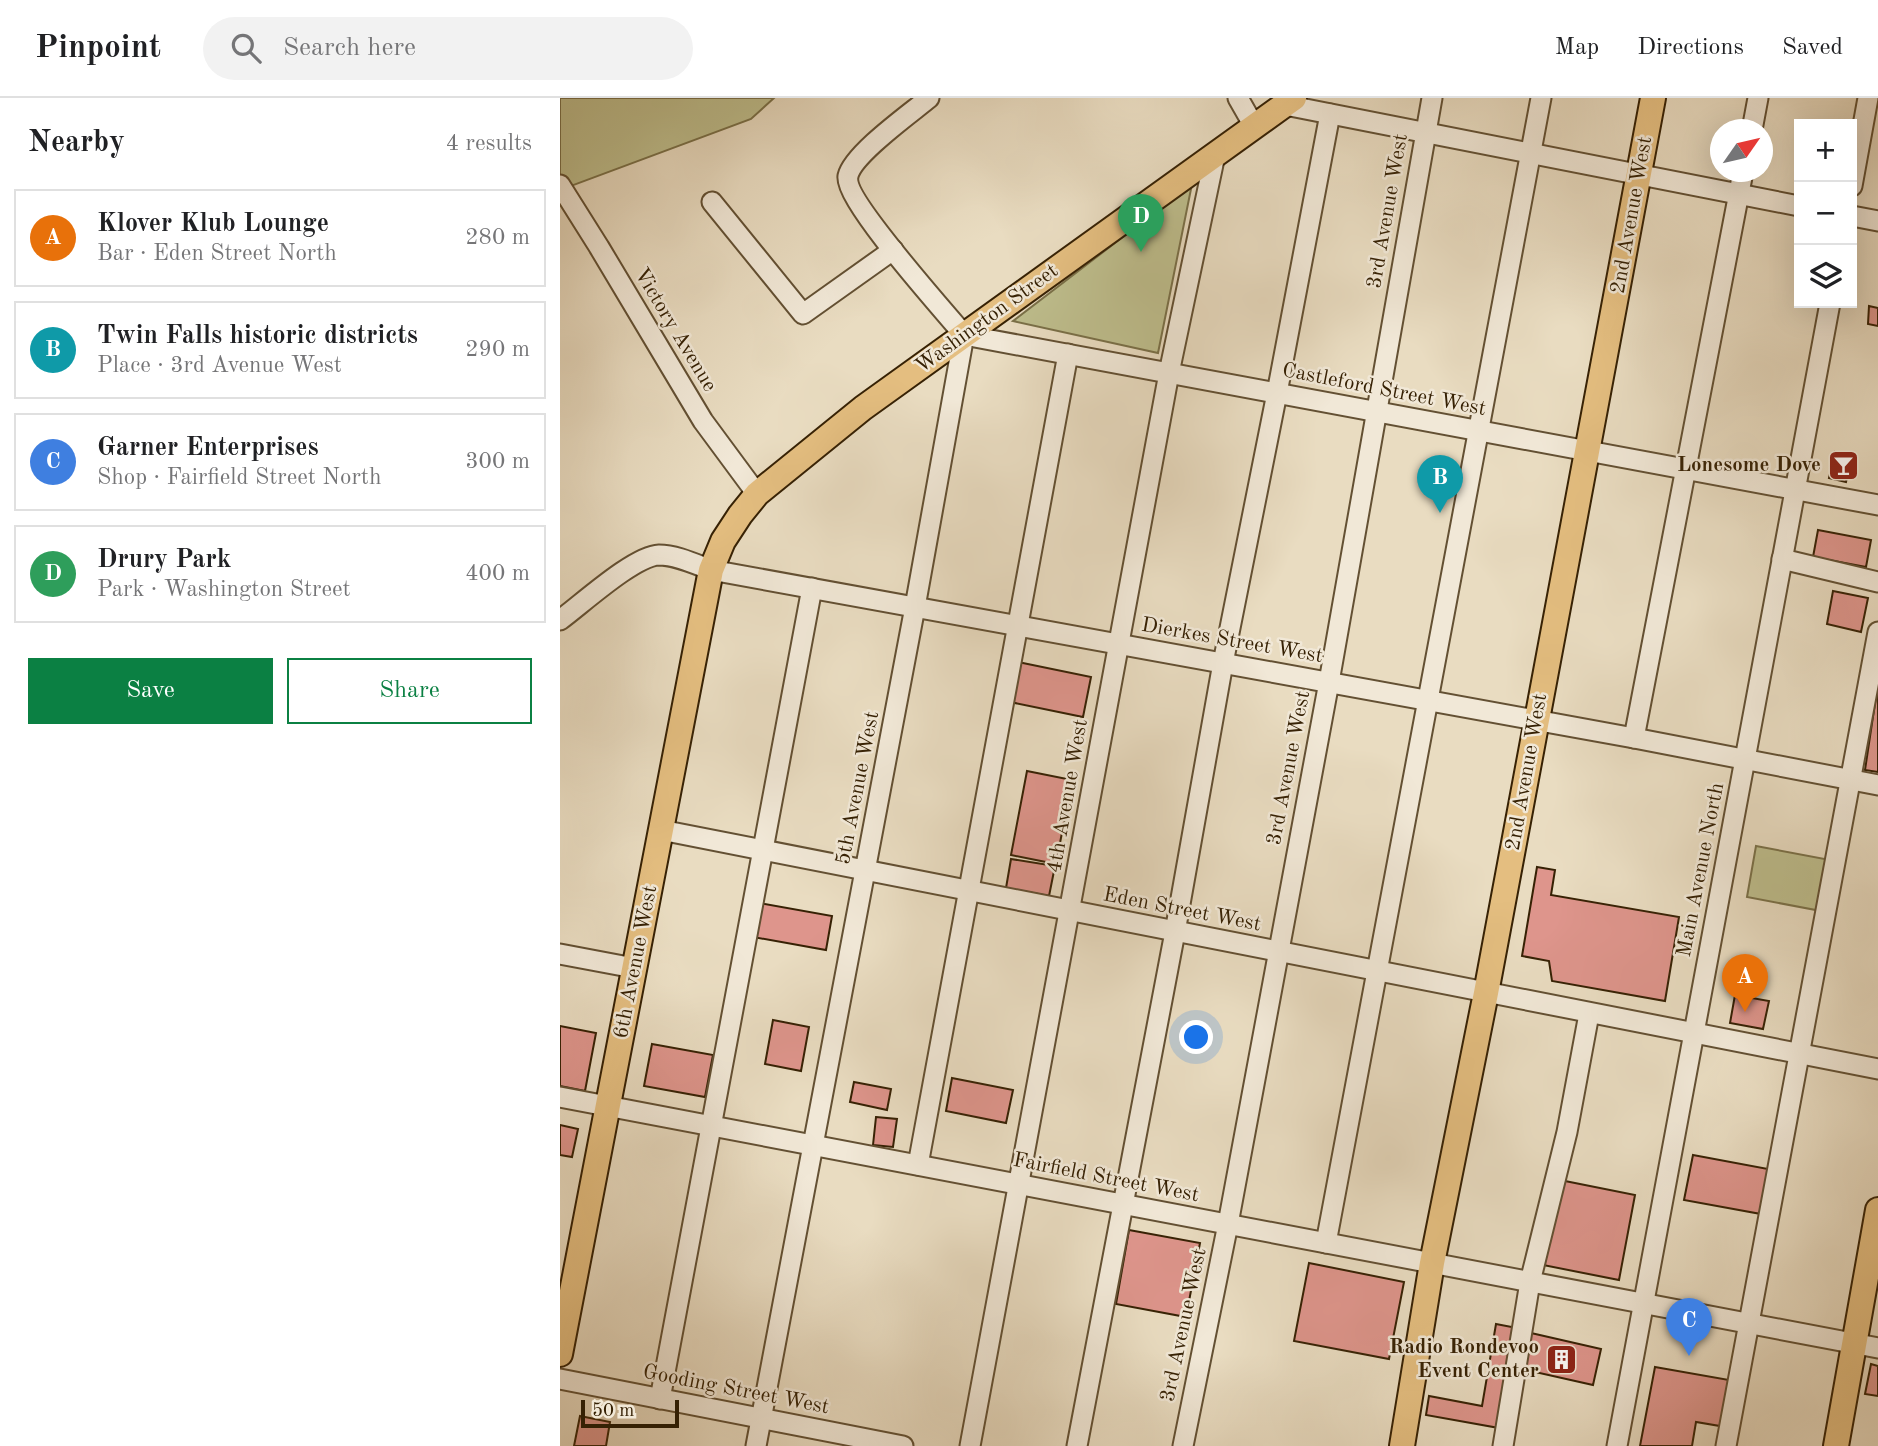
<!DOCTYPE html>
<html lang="en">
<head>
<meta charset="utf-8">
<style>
	:root { --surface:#fff; --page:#f2f2f2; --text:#202124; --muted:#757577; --line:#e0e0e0; --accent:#0b8043 }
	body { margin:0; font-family:"Old Standard TT",serif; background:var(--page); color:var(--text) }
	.controls { position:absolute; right:21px; top:21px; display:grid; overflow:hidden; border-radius:0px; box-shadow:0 7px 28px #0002 }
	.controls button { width:63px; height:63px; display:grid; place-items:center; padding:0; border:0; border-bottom:2px solid var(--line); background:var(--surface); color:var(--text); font:35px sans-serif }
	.compass { position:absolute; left:1150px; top:21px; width:63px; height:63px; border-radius:50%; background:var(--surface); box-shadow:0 7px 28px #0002; rotate:56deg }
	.scale { position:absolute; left:21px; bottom:18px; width:98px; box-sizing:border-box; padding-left:7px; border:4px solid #362104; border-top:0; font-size:19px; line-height:24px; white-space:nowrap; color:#362104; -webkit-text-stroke:5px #f1e8d7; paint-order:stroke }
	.you { position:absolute; left:637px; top:940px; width:24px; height:24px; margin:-18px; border:5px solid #fff; border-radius:50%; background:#1a73e8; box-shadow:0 0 0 10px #1a73e833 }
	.badge { display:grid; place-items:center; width:46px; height:46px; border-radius:50%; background:var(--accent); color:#fff; font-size:23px; font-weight:700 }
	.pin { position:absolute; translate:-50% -58px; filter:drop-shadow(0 2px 4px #0008) }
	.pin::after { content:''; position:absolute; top:37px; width:24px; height:21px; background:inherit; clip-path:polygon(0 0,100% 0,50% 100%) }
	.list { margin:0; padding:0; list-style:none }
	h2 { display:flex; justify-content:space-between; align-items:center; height:91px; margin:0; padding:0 28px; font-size:30px }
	h2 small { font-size:23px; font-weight:400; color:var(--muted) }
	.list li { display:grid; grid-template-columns:46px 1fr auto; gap:21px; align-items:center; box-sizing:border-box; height:98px; margin:0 14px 14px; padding:0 14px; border:2px solid var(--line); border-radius:0px }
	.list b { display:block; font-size:26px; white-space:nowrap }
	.list p { margin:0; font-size:23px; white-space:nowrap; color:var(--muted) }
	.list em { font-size:23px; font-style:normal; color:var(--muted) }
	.actions { display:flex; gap:14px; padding:21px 28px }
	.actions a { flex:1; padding:16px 0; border:2px solid var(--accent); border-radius:0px; text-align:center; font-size:24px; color:var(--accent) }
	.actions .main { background:var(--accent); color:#fff }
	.icon { flex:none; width:38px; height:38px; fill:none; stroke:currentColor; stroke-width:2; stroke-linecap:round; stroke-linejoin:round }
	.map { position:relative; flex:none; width:1318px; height:1348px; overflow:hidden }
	header { display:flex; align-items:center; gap:42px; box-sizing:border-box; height:98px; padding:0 35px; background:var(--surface); border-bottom:2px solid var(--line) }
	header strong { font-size:33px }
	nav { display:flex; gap:38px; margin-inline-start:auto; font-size:24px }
	.search { width:490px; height:63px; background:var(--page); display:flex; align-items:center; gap:18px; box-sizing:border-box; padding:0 24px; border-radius:38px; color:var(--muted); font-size:26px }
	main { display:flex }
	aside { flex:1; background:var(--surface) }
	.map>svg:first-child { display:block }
</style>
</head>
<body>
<header>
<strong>Pinpoint</strong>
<div class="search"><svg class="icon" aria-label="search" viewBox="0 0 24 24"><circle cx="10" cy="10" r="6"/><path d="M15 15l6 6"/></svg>Search here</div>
<nav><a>Map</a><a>Directions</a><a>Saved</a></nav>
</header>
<main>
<aside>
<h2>Nearby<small>4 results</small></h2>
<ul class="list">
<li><span class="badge" style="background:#e8710a">A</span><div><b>Klover Klub Lounge</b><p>Bar · Eden Street North</p></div><em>280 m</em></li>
<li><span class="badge" style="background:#0f9aa8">B</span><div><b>Twin Falls historic districts</b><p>Place · 3rd Avenue West</p></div><em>290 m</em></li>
<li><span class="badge" style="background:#3f7fe0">C</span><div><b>Garner Enterprises</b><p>Shop · Fairfield Street North</p></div><em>300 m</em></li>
<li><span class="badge" style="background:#2e9e5b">D</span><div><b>Drury Park</b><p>Park · Washington Street</p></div><em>400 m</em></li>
</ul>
<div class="actions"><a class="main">Save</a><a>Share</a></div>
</aside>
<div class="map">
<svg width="1318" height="1348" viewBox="0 0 1318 1348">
	<rect width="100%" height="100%" fill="#e9dcc1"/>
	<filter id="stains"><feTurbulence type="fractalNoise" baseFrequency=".00286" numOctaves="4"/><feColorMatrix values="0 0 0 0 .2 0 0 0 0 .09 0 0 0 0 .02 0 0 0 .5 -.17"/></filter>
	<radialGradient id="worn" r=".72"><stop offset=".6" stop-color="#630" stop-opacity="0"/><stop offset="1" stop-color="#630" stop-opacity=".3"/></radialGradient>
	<g fill="#bebe8d" stroke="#7a7048" stroke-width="2">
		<path d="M0,0H214L191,21L0,92Z"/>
		<path d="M632,86L598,255L453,223Z"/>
		<path d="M1196,748L1270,762L1261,813L1187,799Z"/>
	</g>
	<g fill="#de958c" stroke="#362104" stroke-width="2">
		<path d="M1309,208L1318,210V228L1308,226Z"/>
		<path d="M1275,354L1292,357L1286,384L1269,380Z"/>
		<path d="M1258,432L1311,442L1306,469L1253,459Z"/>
		<path d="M1273,493L1308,500L1301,534L1267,526Z"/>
		<path d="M458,564L531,579L523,619L450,604Z"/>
		<path d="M1318,585V674L1305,672Z"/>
		<path d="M467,673L512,682L496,766L451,757Z"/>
		<path d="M451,761L495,768L489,798L446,790Z"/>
		<path d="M977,769L995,772L991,797L1119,819L1105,903L992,883L989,863L962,858Z"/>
		<path d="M199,805L272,818L266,852L193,839Z"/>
		<path d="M1175,897L1209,903L1203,931L1170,925Z"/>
		<path d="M213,922L249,929L241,973L205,966Z"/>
		<path d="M0,928L36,935L25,993L0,988Z"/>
		<path d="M92,946L153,957L145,999L84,988Z"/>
		<path d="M392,980L453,992L446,1025L386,1013Z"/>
		<path d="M294,984L331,991L327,1012L290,1004Z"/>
		<path d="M316,1019L337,1021L333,1049L313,1047Z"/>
		<path d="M0,1027L18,1031L12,1059L0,1057Z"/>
		<path d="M1133,1057L1208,1071L1201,1116L1124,1102Z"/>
		<path d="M1000,1082L1075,1097L1059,1182L983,1167Z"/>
		<path d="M569,1132L640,1145L626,1219L556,1206Z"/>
		<path d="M749,1165L844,1184L829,1261L734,1243Z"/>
		<path d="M936,1226L957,1230L939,1330L866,1317L869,1298L922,1308Z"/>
		<path d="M971,1235L1041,1251L1033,1287L962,1271Z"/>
		<path d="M1311,1266L1318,1268V1298L1305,1296Z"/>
		<path d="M1095,1269L1169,1282L1160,1328L1136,1324L1132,1348H1080Z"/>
		<path d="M20,1318L50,1324L46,1348H14Z"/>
	</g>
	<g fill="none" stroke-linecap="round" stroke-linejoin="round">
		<defs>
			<g id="minor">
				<path d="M678,0L694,28"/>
				<path d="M725,7L1239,108"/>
				<path d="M1192,32L1198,0"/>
				<path d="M0,87L39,149L143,323L197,396"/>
				<path d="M1292,88L1308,0"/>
				<path d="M152,104L243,216L333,152"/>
				<path d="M1292,118L1318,123"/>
				<path d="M404,237L1318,407"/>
				<path d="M1222,461L1318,484"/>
				<path d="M0,522C22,506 74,458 99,457C116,457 135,466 151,472L1074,640L1318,687"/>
				<path d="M1074,640L1183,74"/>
				<path d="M101,732L1318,971"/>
				<path d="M0,856L74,870"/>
				<path d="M0,999L1318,1250"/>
				<path d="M358,1067L508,256"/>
				<path d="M766,1145L981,0"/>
				<path d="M0,1281L343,1348"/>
				<path d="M100,1301L252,490"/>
				<path d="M196,1348L355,509L404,237C385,214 283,101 288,78C293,56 351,15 369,0"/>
				<path d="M410,1348L609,275L655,57"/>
				<path d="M517,1348L615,834L663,565L717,295L770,16"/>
				<path d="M623,1348L668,1126L769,584L872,0"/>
				<path d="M943,1348L970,1184L1007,1034L1029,916"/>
				<path d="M1057,1348L1270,205"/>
				<path d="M1166,1348L1318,534"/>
			</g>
			<g id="major">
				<path d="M0,1256L151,472L163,443L180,417L197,396L303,310L734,0"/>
				<path d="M842,1348L872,1165L926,895L1093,0"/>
				<path d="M1276,1348L1318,1112"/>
			</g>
		</defs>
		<use href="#minor" stroke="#635033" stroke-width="23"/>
		<use href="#major" stroke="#362104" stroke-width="28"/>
		<use href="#minor" stroke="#f1e8d7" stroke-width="19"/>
		<use href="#major" stroke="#e4be80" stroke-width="24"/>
	</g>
	<defs>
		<symbol id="bar-square" viewBox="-11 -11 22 22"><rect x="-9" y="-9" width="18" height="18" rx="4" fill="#8f2418" stroke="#f1e8d7"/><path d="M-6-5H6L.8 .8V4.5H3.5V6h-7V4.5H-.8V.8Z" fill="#fff"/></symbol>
		<symbol id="building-square" viewBox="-11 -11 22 22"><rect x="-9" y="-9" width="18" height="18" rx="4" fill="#8f2418" stroke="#f1e8d7"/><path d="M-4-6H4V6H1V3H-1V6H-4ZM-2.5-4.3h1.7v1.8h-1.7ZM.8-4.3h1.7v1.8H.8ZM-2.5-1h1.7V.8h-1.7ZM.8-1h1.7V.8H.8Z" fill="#fff"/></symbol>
	</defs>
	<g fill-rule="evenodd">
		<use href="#bar-square" x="1266" y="350" width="35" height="35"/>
		<use href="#building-square" x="984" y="1244" width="35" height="35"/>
	</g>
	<g text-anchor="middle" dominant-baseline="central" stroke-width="5" stroke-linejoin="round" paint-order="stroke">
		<g font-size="21" fill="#362104" stroke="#f1e8d7">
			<text transform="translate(828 113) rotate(-80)">3rd Avenue West</text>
			<text transform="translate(1072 117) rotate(-80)">2nd Avenue West</text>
			<text transform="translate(427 221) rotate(-36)">Washington Street</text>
			<text transform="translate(115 232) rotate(59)">Victory Avenue</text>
			<text transform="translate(824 292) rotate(11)">Castleford Street West</text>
			<text transform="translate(672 543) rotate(10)">Dierkes Street West</text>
			<text transform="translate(729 670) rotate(-79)">3rd Avenue West</text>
			<text transform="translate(967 674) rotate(-80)">2nd Avenue West</text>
			<text transform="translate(298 690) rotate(-79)">5th Avenue West</text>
			<text transform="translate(508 698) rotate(-80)">4th Avenue West</text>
			<text transform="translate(1141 772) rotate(-79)">Main Avenue North</text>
			<text transform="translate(622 812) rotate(11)">Eden Street West</text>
			<text transform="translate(76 864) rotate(-79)">6th Avenue West</text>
			<text transform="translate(546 1080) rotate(11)">Fairfield Street West</text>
			<text transform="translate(624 1227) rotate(-78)">3rd Avenue West</text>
			<text transform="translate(176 1292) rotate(11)">Gooding Street West</text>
		</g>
		<g font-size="21" font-weight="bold" fill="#362104" stroke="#f1e8d7" text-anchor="end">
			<text x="1261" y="367">Lonesome Dove</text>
			<text x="979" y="1249">Radio Rondevoo<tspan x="979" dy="24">Event Center</tspan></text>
		</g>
	</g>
	<rect width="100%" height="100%" filter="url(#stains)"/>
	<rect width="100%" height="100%" fill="url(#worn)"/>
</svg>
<div class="controls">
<button>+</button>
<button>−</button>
<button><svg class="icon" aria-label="layers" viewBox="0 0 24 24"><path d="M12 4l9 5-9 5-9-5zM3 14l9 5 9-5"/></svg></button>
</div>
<svg class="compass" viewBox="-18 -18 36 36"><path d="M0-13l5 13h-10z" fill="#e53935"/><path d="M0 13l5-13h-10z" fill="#757577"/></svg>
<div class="scale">50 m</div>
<div class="you"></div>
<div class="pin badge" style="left:1185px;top:914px;background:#e8710a">A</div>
<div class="pin badge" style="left:880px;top:415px;background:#0f9aa8">B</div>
<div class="pin badge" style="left:1129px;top:1258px;background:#3f7fe0">C</div>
<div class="pin badge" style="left:581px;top:154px;background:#2e9e5b">D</div>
</div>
</main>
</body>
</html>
